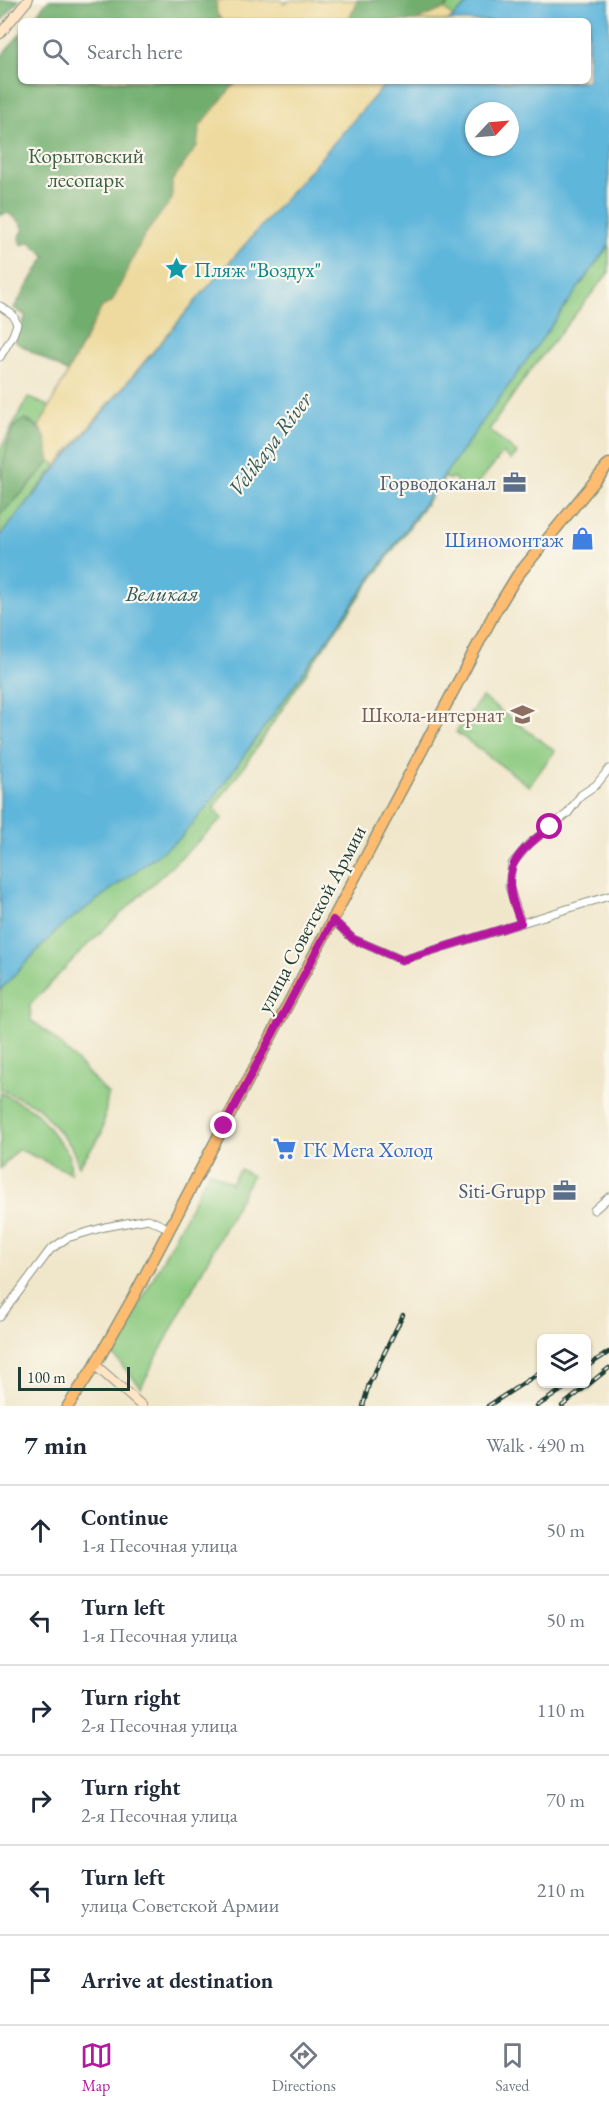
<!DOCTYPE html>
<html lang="en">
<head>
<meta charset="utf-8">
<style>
	:root { --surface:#fff; --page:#f2f2f3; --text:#1f2937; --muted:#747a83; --line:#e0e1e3; --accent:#b5179e }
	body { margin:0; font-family:"EB Garamond",serif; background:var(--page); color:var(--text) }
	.controls { position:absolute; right:18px; bottom:18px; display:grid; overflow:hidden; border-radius:9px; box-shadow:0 2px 4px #0004 }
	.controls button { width:54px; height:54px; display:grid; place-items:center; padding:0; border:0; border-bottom:2px solid var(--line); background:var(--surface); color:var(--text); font:30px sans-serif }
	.compass { position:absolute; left:465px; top:102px; width:54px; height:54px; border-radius:50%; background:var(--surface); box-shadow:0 2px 4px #0004; rotate:64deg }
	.scale { position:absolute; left:18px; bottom:15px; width:112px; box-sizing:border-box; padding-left:6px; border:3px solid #1f3d34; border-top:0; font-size:16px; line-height:21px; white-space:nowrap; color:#1f3d34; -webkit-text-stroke:4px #fbf7ec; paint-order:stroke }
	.stop { position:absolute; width:18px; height:18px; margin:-14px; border:4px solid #b5179e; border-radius:50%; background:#fff }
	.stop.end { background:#b5179e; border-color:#fff; box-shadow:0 2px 6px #0008 }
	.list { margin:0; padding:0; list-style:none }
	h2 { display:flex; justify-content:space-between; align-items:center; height:78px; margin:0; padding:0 24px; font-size:26px }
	h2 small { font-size:20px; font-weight:400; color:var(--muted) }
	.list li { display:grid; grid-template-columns:39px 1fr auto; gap:18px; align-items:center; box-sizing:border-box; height:90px; padding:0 24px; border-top:2px solid var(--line) }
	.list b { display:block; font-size:22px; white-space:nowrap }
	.list p { margin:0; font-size:20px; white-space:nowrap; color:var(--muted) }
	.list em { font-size:20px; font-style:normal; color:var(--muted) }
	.icon { flex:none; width:33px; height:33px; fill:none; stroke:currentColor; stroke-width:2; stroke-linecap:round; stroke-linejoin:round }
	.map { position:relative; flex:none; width:609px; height:1406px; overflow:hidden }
	.search { position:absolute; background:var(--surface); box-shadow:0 2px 4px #0004; left:18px; right:18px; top:18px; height:66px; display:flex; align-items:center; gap:15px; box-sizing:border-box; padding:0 21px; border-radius:9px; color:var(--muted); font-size:22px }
	.sheet { height:618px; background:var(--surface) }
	nav { display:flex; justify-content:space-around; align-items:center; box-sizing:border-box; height:84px; border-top:2px solid var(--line); background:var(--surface); font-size:16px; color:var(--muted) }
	nav a { display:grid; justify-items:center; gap:3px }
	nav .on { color:var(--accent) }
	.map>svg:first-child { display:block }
</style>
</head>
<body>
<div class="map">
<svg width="609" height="1406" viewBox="0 0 609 1406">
	<rect width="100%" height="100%" fill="#fbf7ec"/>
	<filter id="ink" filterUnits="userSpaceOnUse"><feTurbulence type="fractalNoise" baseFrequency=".0167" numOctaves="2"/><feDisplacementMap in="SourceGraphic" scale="12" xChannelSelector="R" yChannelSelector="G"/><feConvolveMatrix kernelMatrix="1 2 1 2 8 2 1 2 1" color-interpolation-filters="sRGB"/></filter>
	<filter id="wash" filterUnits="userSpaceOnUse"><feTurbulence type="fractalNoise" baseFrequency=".008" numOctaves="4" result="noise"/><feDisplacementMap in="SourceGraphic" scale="24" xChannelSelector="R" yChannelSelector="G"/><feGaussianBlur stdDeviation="1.35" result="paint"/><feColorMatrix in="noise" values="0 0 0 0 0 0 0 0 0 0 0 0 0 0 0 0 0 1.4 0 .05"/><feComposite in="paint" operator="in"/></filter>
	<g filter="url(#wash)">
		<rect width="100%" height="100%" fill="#f0e6ca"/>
		<g fill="#8cca80" stroke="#56845a" stroke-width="1.5">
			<path d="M453,0H472L453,17L444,9Z"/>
			<path d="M609,245V272L529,372L489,430L517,453L511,460L503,453L470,493L452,477L449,480L445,477L314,661L247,762L214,807L222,819L82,950L30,1005L31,1021C49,1028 91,1078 108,1094L102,1133L79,1166L71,1146L38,1107L0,1089V990L58,929L180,838L210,803Z"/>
			<path d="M28,397L50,407L39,427L25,419L7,443L4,470L0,478V450Z"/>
			<path d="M50,461L57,465L0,536V515L26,489Z"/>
			<path d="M482,697L555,751L529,786L456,732Z"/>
			<path d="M0,1092L36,1112L69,1154L71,1173L18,1149L0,1169Z"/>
			<path d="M240,1169L252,1176L141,1387L113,1355L209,1171L231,1183Z"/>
		</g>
		<g fill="#71ae6e" stroke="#487651" stroke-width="1.5">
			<path d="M0,0H19L0,23Z"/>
			<path d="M48,0H216L217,14L223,21H31Z"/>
			<path d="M357,0H453L444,9L415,21H347L355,8Z"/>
			<path d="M21,33V81H237L201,126L197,146L172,181L173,199L144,236L112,302L102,307L67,372L14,341L26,316L14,308L46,256L30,242L21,245L19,238L24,229L19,221L8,213L0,215V58Z"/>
			<path d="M25,419C47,432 46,438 50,461L26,489L0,515C0,494 2,440 17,424C19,422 22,421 25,419Z"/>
		</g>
		<g fill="#eeda9e" stroke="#868c69" stroke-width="1.5">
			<path d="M216,0H282L283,3L292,0H357L355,8L347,21H223L217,14Z"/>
			<path d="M444,9L453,17L449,21H415Z"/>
			<path d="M237,81H388L194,303L57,465L50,461L46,439L39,427L102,307L112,302L144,236L172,199V181L197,146L200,126Z"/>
		</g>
		<path fill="#5fb6db" stroke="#3f7a88" stroke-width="1.5" fill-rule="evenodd" d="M472,0H609V245L210,803L180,838L58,929L0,990V536L194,303L388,81H588V21H449ZM474,111H510V147H474Z"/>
	</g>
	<g filter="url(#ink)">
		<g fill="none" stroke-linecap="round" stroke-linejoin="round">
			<defs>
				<g id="street">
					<path d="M0,306L13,315L17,324L13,335L0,357"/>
					<path d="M333,920L353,939L402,960L609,896"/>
					<path d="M521,923L509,886L512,864L529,844L568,813L581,795L596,785L609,769"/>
					<path d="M594,1210L609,1197"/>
					<path d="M0,1317L50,1250L67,1238L105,1227L148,1219L170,1229"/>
				</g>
				<g id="secondary">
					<path d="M0,34L28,0"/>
					<path d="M95,1365L142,1406"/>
				</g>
				<path id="primary" d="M68,1406L95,1365L134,1296L495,612L517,576L609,464"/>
			</defs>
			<use href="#street" stroke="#88927f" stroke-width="9"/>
			<use href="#secondary" stroke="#88927f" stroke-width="11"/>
			<use href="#primary" stroke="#88927f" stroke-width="13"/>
			<use href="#street" stroke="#fff" stroke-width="7"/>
			<use href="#secondary" stroke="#ffe4c6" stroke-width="9"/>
			<use href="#primary" stroke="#febc70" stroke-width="10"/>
			<defs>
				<g id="rail">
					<path d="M586,1367L609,1352"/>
					<path d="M363,1406L369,1384L403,1315"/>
					<path d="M488,1406L539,1373"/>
					<path d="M537,1406L571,1384"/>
					<path d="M562,1406L609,1368"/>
				</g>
			</defs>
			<use href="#rail" stroke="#1f3d34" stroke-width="4.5"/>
			<use href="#rail" stroke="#fbf7ec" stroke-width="2" stroke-dasharray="7" stroke-linecap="butt"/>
		</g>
	</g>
	<g fill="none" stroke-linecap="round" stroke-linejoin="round" filter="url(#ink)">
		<path stroke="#b5179e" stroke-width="8" d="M224,1126L333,920L353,939L402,960L521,923C500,872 508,860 550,827"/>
	</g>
	<defs>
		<symbol id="sight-bare" viewBox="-9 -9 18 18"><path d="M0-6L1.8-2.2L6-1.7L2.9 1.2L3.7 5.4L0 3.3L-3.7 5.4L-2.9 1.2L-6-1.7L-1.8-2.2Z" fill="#0f9aa8" stroke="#fbf7ec" stroke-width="2.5" paint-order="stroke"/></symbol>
		<symbol id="office-bare" viewBox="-9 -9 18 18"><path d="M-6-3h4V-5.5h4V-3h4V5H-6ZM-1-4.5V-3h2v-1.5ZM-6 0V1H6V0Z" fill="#5c6f8a" stroke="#fbf7ec" stroke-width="2.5" paint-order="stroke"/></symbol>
		<symbol id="shop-bare" viewBox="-9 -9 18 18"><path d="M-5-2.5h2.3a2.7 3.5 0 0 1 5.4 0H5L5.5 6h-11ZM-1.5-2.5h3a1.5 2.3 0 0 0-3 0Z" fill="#3f7fe0" stroke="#fbf7ec" stroke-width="2.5" paint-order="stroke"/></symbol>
		<symbol id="school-bare" viewBox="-9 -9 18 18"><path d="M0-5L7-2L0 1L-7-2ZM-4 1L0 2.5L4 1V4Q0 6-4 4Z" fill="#8d6e63" stroke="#fbf7ec" stroke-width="2.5" paint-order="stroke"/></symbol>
		<symbol id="supermarket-bare" viewBox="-9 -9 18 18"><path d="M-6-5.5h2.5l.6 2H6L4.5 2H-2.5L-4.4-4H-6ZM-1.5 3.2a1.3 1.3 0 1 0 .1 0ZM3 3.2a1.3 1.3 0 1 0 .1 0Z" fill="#3f7fe0" stroke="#fbf7ec" stroke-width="2.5" paint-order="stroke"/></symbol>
	</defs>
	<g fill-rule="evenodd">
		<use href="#sight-bare" x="160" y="252" width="33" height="33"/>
		<use href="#office-bare" x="498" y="466" width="33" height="33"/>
		<use href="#shop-bare" x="566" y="522" width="33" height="33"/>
		<use href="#school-bare" x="506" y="698" width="33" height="33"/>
		<use href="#supermarket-bare" x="268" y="1132" width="33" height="33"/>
		<use href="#office-bare" x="548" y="1174" width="33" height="33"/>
	</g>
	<g text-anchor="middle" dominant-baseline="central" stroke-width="4.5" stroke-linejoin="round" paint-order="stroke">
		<g font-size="21" fill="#3a6047" stroke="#fbf7ec">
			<text x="86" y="155">Корытовский<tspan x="86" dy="24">лесопарк</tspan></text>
		</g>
		<g font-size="21" fill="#0d838f" stroke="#fbf7ec" text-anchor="start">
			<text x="194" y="269">Пляж "Воздух"</text>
		</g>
		<g font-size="21" fill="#4e5e75" stroke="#fbf7ec" text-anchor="end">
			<text x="496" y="482">Горводоканал</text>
			<text x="546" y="1190">Siti-Grupp</text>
		</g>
		<g font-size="21" fill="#366cbe" stroke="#fbf7ec" text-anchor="end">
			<text x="564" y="539">Шиномонтаж</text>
			<text x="303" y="1149" text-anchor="start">ГК Мега Холод</text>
		</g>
		<g font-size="21" fill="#785e54" stroke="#fbf7ec" text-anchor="end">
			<text x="504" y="714">Школа-интернат</text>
		</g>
		<g font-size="21" fill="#1f3d34" stroke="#fbf7ec">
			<text transform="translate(311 919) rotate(-62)">улица Советской Армии</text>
		</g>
		<g font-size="22" font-style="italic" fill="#2f5b5e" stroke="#fbf7ec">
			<text transform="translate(270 444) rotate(-53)">Velikaya River</text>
			<text x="162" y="593">Великая</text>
		</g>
	</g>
</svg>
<div class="controls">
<button><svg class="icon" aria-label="layers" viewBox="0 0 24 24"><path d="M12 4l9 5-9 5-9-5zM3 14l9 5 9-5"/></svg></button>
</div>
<svg class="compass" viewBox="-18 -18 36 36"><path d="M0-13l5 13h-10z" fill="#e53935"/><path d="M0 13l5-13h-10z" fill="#747a83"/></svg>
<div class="scale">100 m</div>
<div class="stop" style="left:550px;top:827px"></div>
<div class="stop end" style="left:224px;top:1126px"></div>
<div class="search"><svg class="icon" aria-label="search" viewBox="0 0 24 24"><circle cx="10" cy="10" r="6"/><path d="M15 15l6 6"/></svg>Search here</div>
</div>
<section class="sheet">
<h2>7 min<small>Walk · 490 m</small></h2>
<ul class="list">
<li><svg class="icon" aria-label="ahead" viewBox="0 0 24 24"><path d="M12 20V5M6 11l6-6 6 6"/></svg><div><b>Continue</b><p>1-я Песочная улица</p></div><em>50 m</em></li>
<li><svg class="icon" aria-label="left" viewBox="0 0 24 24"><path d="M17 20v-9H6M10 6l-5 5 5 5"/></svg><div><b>Turn left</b><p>1-я Песочная улица</p></div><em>50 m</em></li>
<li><svg class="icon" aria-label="right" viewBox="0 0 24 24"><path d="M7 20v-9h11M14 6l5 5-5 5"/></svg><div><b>Turn right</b><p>2-я Песочная улица</p></div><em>110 m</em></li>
<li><svg class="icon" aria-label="right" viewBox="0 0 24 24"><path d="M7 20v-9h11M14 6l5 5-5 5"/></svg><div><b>Turn right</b><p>2-я Песочная улица</p></div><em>70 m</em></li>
<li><svg class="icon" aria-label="left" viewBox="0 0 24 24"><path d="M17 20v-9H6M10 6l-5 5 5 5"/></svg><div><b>Turn left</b><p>улица Советской Армии</p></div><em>210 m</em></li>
<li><svg class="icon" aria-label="arrive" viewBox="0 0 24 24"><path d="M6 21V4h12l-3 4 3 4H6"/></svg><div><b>Arrive at destination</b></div></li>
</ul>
</section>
<nav>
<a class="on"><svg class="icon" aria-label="map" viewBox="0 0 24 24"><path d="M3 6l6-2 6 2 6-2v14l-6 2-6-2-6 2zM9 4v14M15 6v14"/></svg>Map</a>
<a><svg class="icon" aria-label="directions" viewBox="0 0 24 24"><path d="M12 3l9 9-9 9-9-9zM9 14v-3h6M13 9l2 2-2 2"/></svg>Directions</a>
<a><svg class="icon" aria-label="saved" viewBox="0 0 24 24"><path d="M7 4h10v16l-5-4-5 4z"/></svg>Saved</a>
</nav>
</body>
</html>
